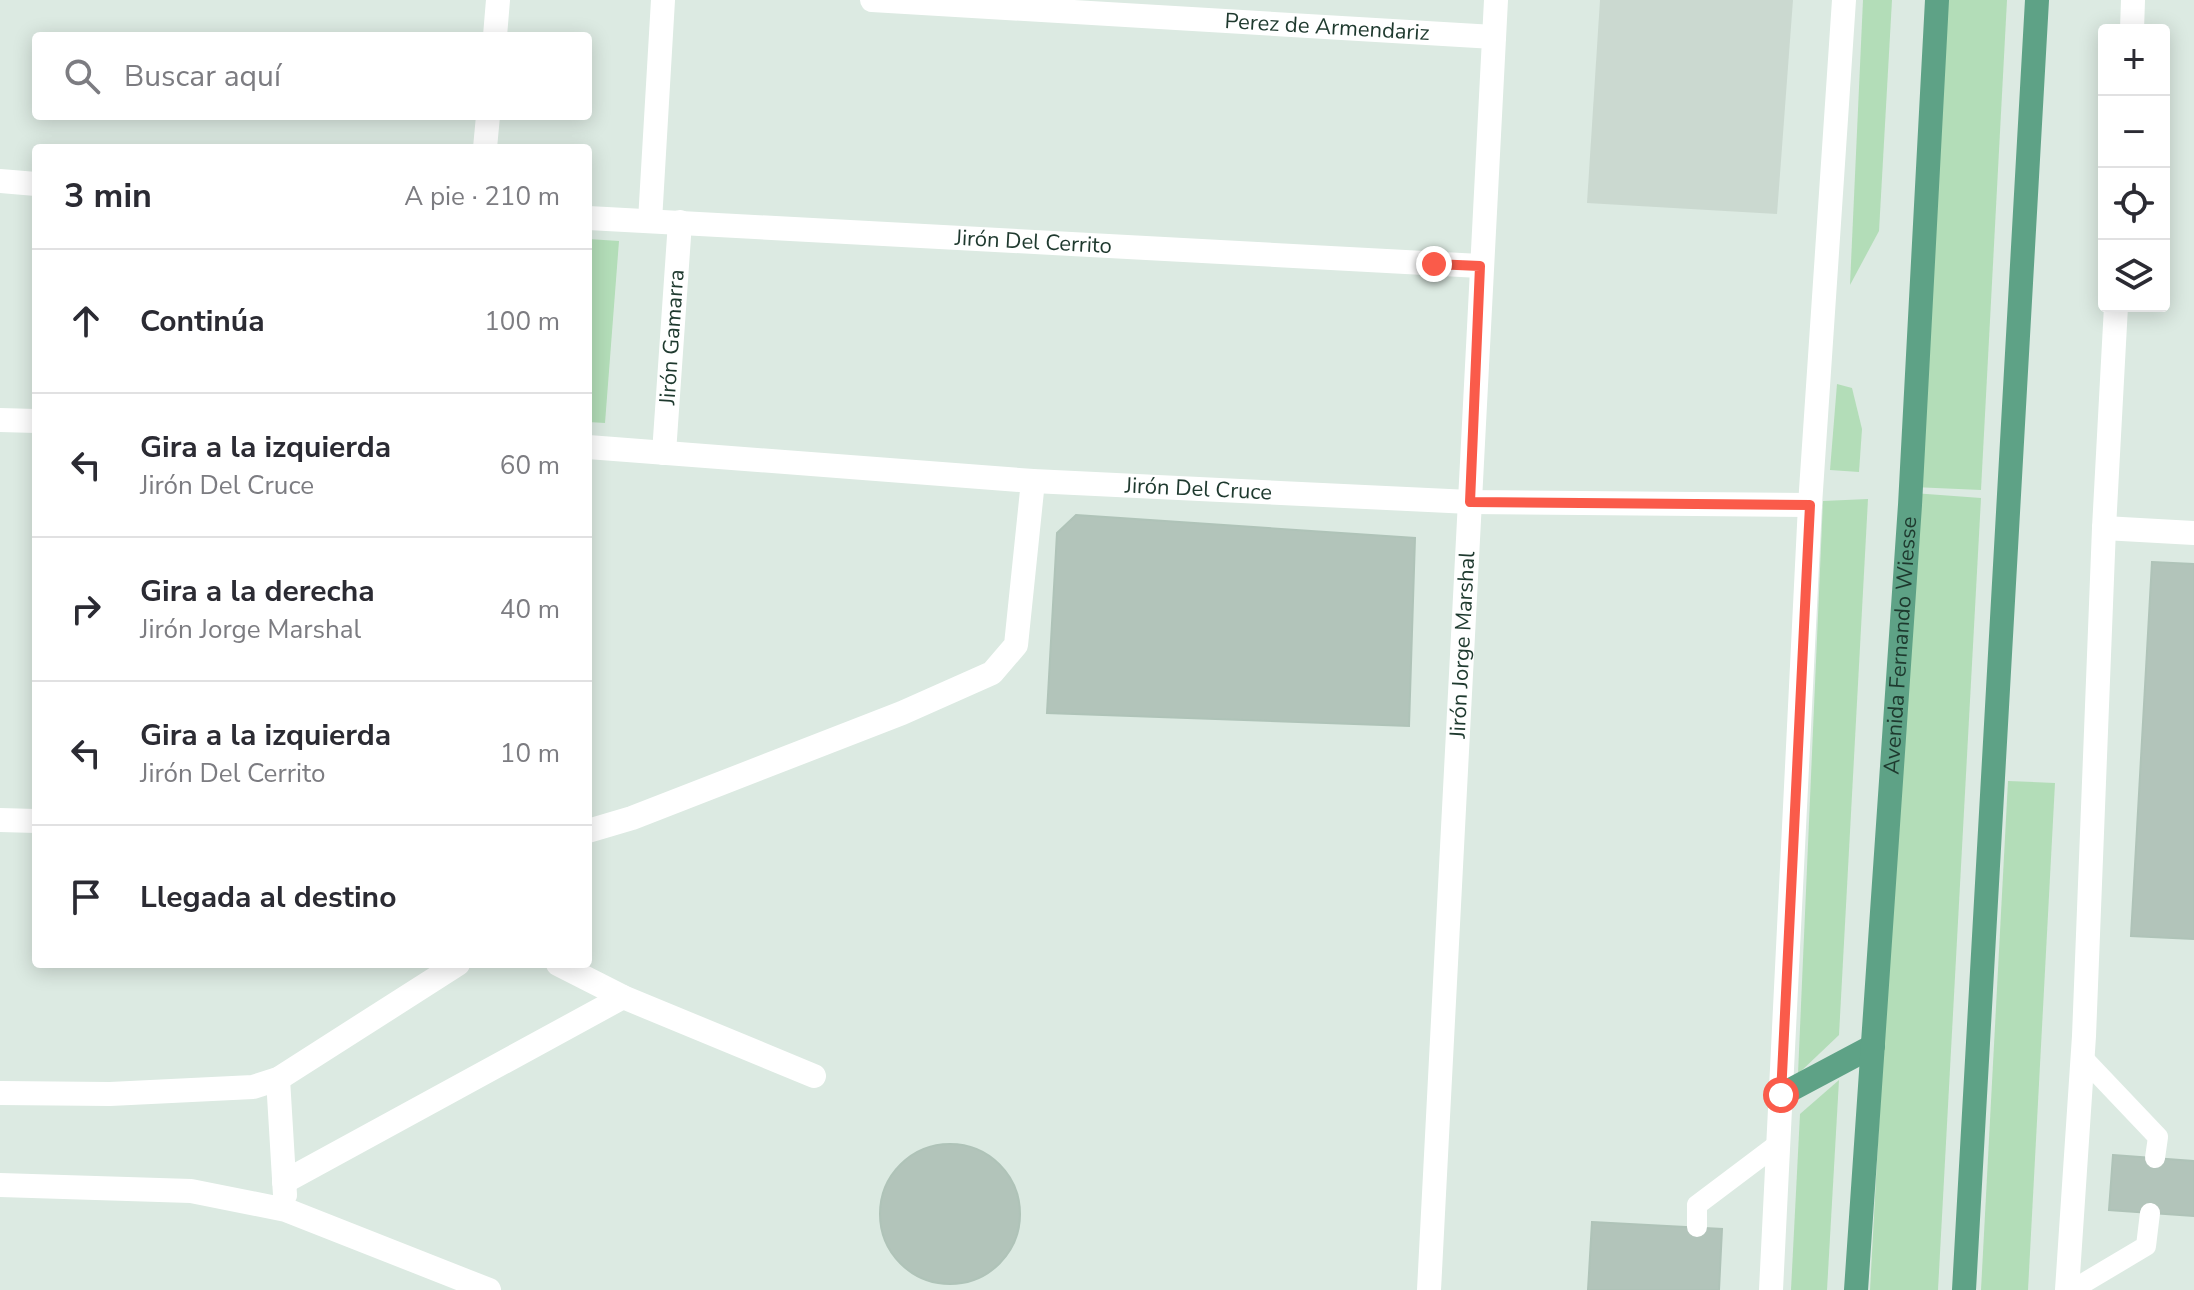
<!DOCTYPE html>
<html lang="es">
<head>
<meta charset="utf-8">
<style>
	:root { --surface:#fff; --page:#f2f2f3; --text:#2b2b33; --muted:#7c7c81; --line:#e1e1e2 }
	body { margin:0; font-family:"Nunito Sans",sans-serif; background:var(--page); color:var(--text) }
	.controls { position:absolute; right:24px; top:24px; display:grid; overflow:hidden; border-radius:8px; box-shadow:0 4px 20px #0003 }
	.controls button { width:72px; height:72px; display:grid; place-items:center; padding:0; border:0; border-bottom:2px solid var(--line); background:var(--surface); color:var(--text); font:40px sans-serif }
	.stop { position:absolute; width:24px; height:24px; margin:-18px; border:6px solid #fa5b4a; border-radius:50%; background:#fff }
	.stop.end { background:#fa5b4a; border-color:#fff; box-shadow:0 2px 8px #0008 }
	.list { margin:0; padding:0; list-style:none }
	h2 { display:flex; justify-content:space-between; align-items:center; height:104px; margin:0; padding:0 32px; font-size:34px }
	h2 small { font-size:26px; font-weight:400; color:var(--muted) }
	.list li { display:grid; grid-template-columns:52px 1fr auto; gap:24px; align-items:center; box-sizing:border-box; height:144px; padding:0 32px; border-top:2px solid var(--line) }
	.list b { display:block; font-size:30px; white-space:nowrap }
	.list p { margin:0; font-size:26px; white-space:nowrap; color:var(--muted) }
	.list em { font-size:26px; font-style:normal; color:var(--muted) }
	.icon { flex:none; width:44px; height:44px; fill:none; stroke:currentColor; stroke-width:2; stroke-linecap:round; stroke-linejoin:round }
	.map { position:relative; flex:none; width:2194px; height:1290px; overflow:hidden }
	.search { position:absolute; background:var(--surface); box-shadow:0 4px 20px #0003; left:32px; top:32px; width:560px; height:88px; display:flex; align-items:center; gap:20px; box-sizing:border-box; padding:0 28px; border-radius:8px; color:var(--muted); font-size:30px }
	.panel { position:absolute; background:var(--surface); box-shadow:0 4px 20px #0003; left:32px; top:144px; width:560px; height:824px; border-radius:8px }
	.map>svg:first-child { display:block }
</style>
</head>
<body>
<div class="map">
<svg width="2194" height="1290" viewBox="0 0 2194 1290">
	<rect width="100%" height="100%" fill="#dceae2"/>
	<path fill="#cbd9d0" d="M1600,0H1793L1777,214L1587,203Z"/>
	<g fill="#b3ddb8">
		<path d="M1863,0H1892L1879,231L1850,285Z"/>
		<path d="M1939,0H2007L1981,490L1913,487Z"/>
		<path d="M588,239L619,241L605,423L588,422Z"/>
		<path d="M1837,384L1852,388L1862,429L1859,472L1830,470Z"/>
		<path d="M1913,493L1981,498L1938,1290H1870Z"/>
		<path d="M1868,499L1839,1035L1798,1074L1823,501Z"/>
		<path d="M2008,781L2055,783L2028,1290H1981Z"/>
		<path d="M1839,1080L1827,1290H1791L1800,1114Z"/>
	</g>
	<g fill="#b2c4ba" stroke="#afc3b8" stroke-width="2">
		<path d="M1076,515L1415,538L1409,726L1047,713L1057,533Z"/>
		<path d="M2152,562L2194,564V939L2131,936Z"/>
		<circle cx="950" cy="1214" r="70"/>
		<path d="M2113,1155L2194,1161V1216L2109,1210Z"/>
		<path d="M1592,1222L1722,1229L1719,1290H1588Z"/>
	</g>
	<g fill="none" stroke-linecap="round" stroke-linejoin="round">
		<g stroke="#fff" stroke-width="20">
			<path d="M2082,1057L2158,1137L2155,1158"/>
			<path d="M1697,1227V1205L1778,1144"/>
			<path d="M2072,1290L2146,1246L2150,1213"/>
		</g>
		<g stroke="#fff" stroke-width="24">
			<path id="s1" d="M872,0L1494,37"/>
			<path d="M495,36L498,0"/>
			<path d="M485,148L488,116"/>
			<path d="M0,181L36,184"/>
			<path id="s2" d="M588,218L1480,266"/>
			<path d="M650,221L663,0"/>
			<path d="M0,420L36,421"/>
			<path id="s3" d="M588,447L1033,481L1470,502L1810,505"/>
			<path id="s4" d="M664,453L680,222"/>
			<path d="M2104,528L2194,533"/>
			<path d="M0,820L36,821"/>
			<path d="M588,831L632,818L902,713L992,673L1016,645L1033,481"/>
			<path d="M558,964L623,997L814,1076"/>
			<path d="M278,1079L285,1195"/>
			<path d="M0,1093L110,1094L253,1087L278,1079L458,964"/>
			<path d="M284,1182L623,997"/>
			<path d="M0,1185L191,1191L286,1210L489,1290"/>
			<path id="s5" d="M1429,1290L1496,0"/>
		</g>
		<g stroke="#fff" stroke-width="24">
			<path d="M2132,30L2133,0"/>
			<path d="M1771,1290L1810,505L1844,0"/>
			<path d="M2067,1290L2084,1036L2104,528L2116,306"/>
		</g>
		<g stroke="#5ea286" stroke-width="24">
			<path d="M1781,1095L1873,1046"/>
			<path id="s6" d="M1856,1290L1910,505L1937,0"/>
			<path d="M1964,1290L2037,0"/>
		</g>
	</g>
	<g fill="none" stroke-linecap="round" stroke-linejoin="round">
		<path stroke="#fa5b4a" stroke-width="10" d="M1434,264L1480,266L1470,502L1810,505L1781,1095"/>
	</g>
	<g text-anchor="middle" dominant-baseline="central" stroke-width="7" stroke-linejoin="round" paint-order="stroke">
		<g font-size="22" fill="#1e392e" stroke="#edf6f0">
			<text stroke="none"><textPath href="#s1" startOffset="456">Perez de Armendariz</textPath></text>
			<text stroke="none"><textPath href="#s2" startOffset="446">Jirón Del Cerrito</textPath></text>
			<text stroke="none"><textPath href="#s4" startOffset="116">Jirón Gamarra</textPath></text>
			<text stroke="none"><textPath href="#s3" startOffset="612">Jirón Del Cruce</textPath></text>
			<text stroke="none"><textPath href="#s5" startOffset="646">Jirón Jorge Marshal</textPath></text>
			<text stroke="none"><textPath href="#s6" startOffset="646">Avenida Fernando Wiesse</textPath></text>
		</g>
	</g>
</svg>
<div class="controls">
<button>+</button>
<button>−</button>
<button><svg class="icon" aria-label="locate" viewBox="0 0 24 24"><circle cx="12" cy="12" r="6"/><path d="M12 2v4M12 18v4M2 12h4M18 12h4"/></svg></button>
<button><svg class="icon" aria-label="layers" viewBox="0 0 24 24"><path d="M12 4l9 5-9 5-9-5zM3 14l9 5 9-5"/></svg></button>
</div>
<div class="stop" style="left:1781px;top:1095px"></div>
<div class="stop end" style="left:1434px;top:264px"></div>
<div class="search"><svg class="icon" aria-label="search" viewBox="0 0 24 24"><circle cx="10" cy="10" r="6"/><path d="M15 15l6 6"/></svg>Buscar aquí</div>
<section class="panel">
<h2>3 min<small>A pie · 210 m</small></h2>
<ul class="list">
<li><svg class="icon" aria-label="ahead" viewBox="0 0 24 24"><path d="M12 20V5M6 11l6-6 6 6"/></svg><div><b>Continúa</b></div><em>100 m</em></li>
<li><svg class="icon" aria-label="left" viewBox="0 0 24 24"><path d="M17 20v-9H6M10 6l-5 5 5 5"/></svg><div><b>Gira a la izquierda</b><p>Jirón Del Cruce</p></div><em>60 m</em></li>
<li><svg class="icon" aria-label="right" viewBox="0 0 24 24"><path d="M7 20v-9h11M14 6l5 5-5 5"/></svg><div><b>Gira a la derecha</b><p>Jirón Jorge Marshal</p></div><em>40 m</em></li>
<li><svg class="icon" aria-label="left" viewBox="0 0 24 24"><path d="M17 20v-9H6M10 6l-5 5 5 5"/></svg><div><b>Gira a la izquierda</b><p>Jirón Del Cerrito</p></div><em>10 m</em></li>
<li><svg class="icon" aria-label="arrive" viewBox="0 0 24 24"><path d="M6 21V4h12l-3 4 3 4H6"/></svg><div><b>Llegada al destino</b></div></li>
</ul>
</section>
</div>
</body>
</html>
